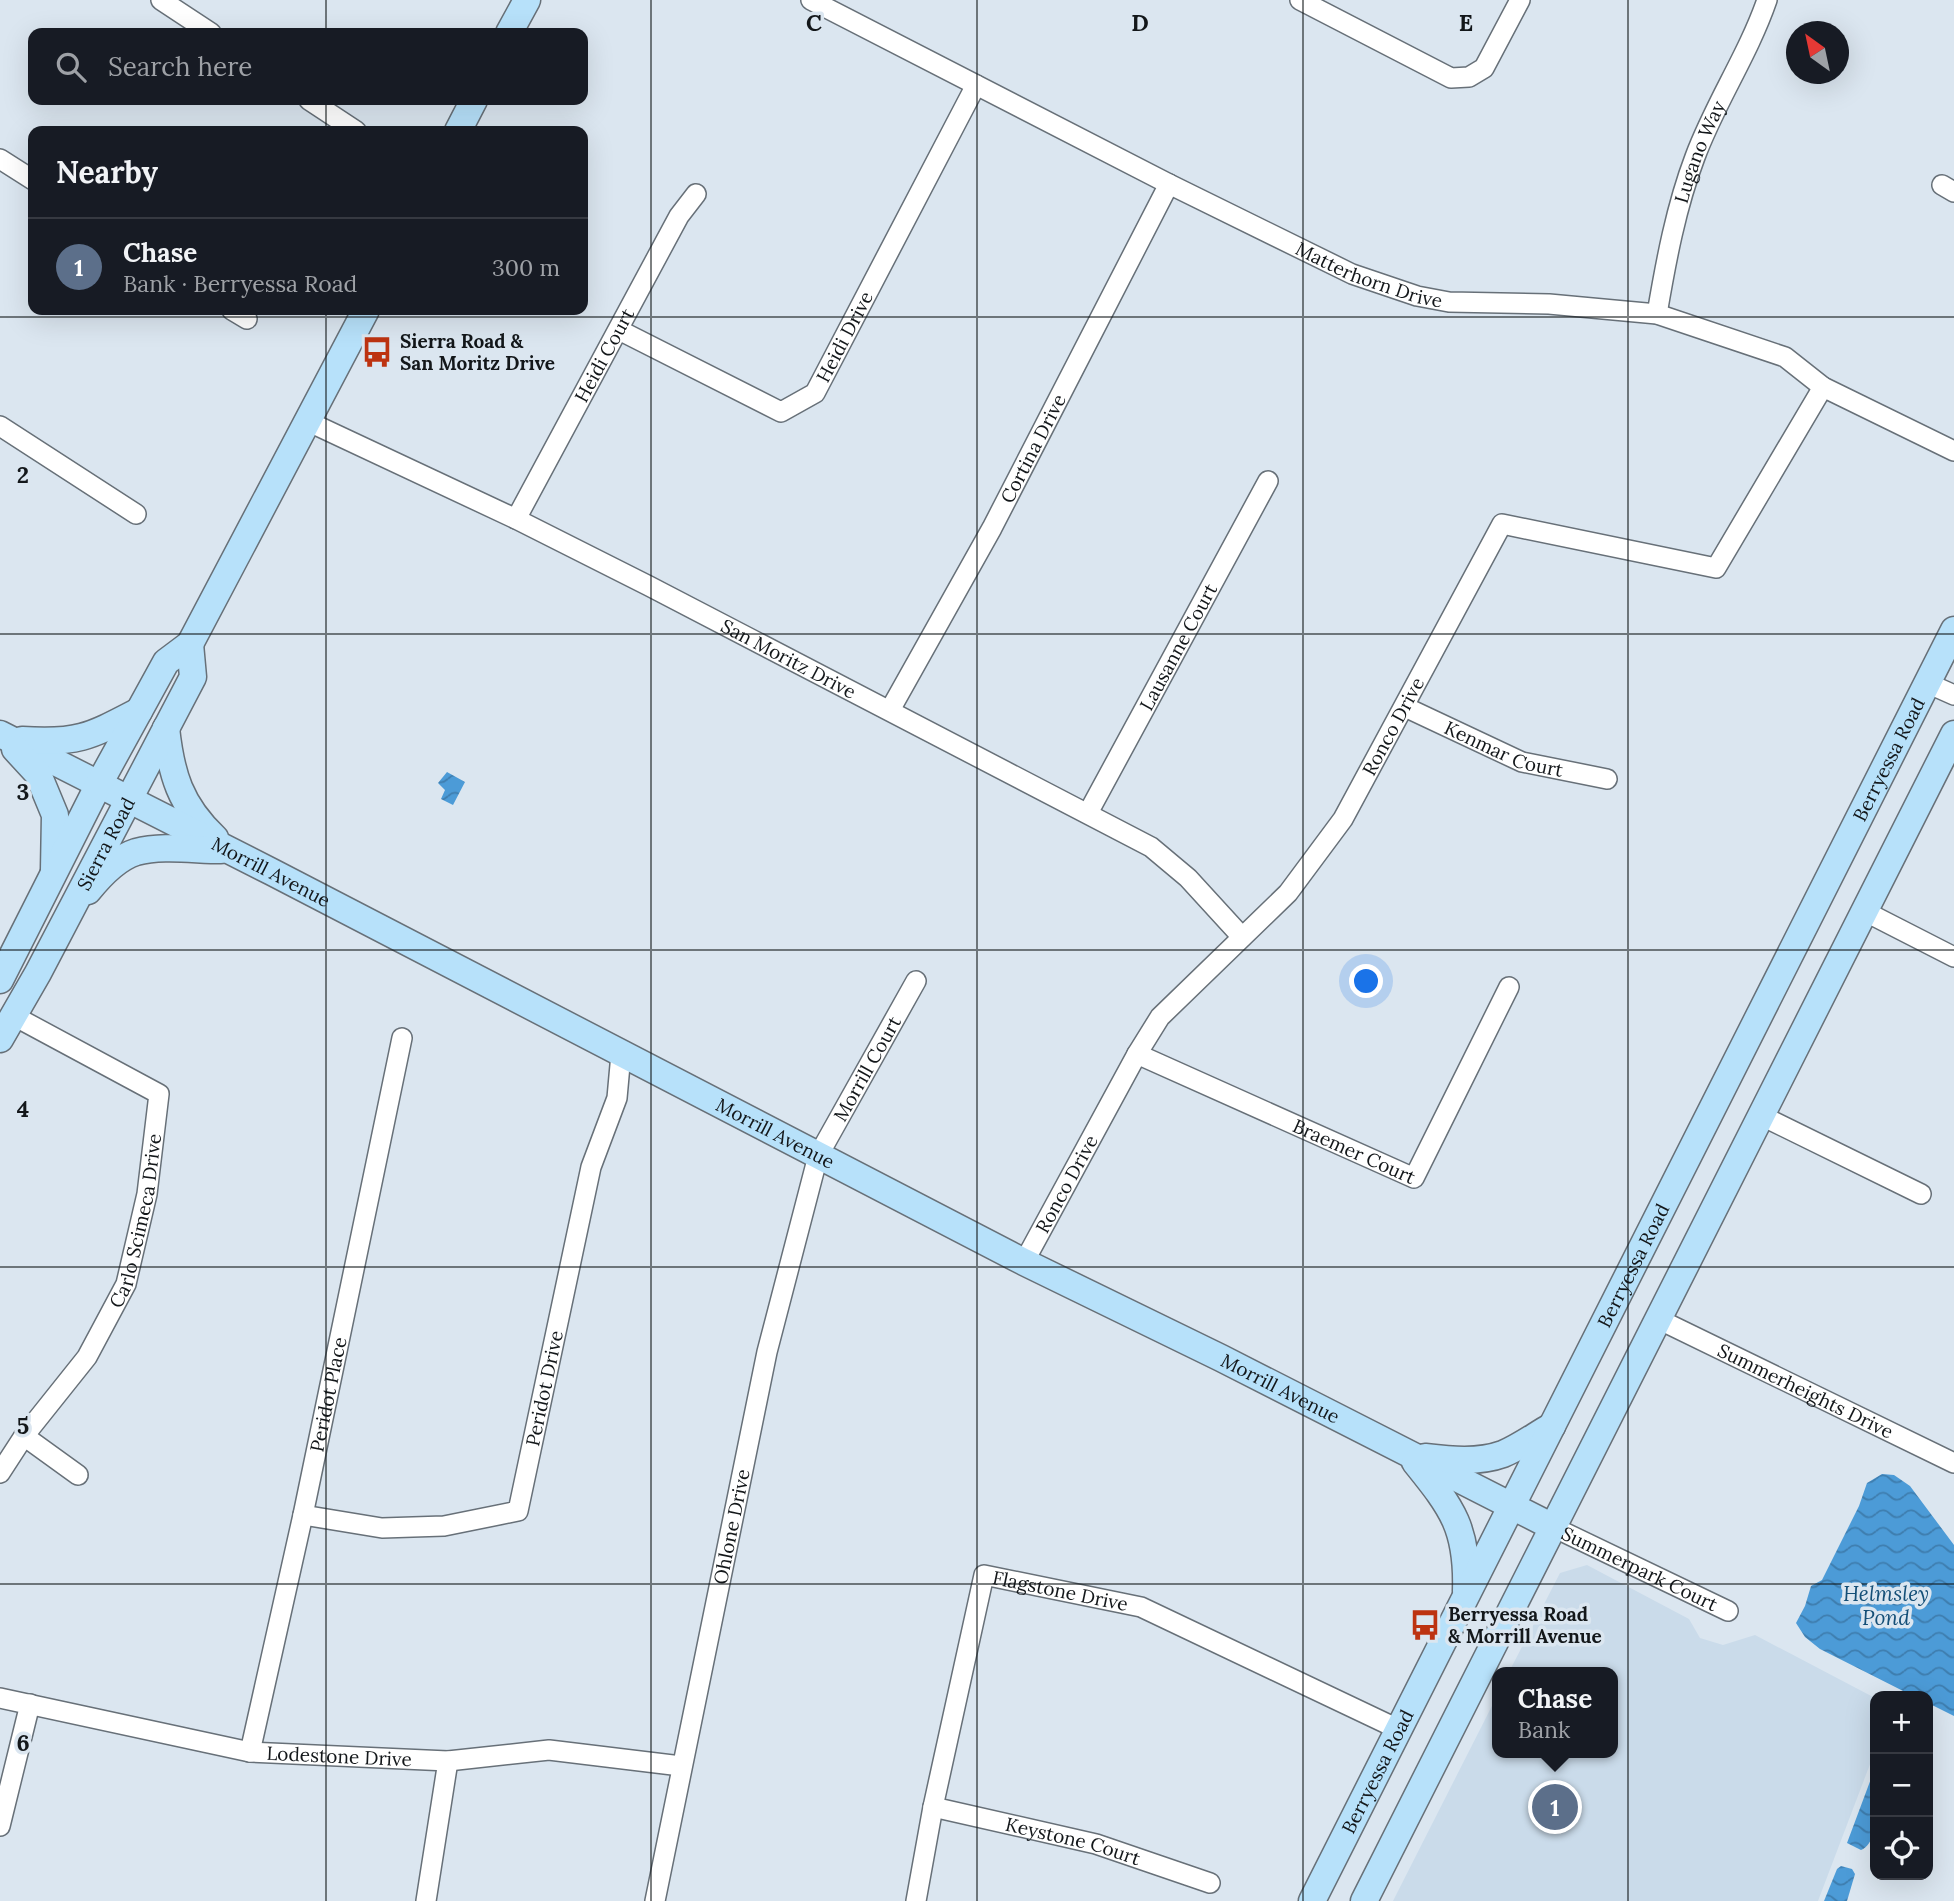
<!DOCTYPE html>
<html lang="en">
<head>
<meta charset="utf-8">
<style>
	:root { --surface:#171b24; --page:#20242c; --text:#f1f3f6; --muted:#9ea1a6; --line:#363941; --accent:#1a73e8 }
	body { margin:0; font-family:Lora,serif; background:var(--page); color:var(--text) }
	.controls { position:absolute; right:21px; bottom:21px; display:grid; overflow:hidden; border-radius:14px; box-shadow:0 7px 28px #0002 }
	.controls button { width:63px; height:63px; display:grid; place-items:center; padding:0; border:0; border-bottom:2px solid var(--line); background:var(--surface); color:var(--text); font:35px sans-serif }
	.compass { position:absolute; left:1786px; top:21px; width:63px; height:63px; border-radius:50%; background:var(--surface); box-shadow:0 7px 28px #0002; rotate:327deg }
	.you { position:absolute; left:1367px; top:982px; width:24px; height:24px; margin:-18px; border:5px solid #fff; border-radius:50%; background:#1a73e8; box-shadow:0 0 0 10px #1a73e833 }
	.badge { display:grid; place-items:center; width:46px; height:46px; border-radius:50%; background:var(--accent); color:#fff; font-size:23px; font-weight:700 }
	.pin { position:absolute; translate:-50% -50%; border:4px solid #fff; box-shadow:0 2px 7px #0006 }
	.popup { position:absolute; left:1492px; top:1667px; width:126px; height:91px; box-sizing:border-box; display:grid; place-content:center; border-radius:14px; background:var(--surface); filter:drop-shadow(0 2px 5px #0005); font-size:23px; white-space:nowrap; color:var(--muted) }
	.popup b { font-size:26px; color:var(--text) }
	.popup::after { content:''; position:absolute; left:50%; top:100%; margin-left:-14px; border:14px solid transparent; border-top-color:var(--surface) }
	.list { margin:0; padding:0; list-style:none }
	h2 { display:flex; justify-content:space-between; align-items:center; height:91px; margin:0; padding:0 28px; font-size:30px }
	h2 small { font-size:23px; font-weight:400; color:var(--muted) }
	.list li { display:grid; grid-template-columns:46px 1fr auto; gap:21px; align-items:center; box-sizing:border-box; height:98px; padding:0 28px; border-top:2px solid var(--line) }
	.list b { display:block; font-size:26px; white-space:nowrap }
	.list p { margin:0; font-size:23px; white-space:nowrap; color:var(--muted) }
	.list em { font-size:23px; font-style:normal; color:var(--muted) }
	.icon { flex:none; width:38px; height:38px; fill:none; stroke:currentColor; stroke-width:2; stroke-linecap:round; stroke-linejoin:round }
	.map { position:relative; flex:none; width:1954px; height:1901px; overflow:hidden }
	.search { position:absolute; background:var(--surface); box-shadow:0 7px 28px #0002; left:28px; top:28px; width:560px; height:77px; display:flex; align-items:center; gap:18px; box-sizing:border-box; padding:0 24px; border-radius:14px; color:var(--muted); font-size:26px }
	.panel { position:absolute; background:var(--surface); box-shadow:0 7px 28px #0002; left:28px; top:126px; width:560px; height:189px; border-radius:14px }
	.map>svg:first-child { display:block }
</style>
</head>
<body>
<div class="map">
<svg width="1954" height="1901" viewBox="0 0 1954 1901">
	<defs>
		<pattern id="water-waves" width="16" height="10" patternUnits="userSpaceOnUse" patternTransform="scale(1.75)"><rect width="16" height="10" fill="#4c9bd7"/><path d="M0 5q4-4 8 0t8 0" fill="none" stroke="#3e7dae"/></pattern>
	</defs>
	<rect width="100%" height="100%" fill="#dbe6f0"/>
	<path fill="#cadbea" d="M1587,1565L1689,1619L1700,1638L1723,1645L1755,1635L1875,1698V1751L1818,1901H1393L1497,1696V1753H1613V1672H1509L1560,1573Z"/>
	<g fill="url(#water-waves)">
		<path d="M447,772L465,782L453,805L441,799L445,790L438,783Z"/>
		<path d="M1882,1474L1894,1475L1910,1486L1954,1545V1716L1928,1703V1696H1913L1820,1649L1805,1637L1796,1623L1805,1606L1811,1586L1822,1580L1859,1506L1867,1483Z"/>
		<path d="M1875,1768C1875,1787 1882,1843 1861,1850L1847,1843Z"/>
		<path d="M1841,1866L1852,1869L1855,1874L1847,1901H1824L1837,1869Z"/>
	</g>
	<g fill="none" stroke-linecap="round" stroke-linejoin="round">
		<defs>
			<g id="street">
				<path d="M161,0L211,33"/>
				<path id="s1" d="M811,0L1169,184L1352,274L1417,296L1449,302L1549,304L1657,314L1785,357L1823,387L1954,451"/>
				<path d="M1300,0L1451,78L1469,77L1484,68L1520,0"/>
				<path d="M309,100L356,131"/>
				<path d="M0,159L33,180"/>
				<path d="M1942,185L1954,192"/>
				<path d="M232,310L247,319"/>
				<path id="s2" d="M1657,314C1666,261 1676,207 1695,157C1715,103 1748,55 1767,0"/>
				<path id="s3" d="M619,330L781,412L815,393L976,85"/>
				<path id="s4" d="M307,421L516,519L649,586L1151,847L1188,878L1242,937"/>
				<path d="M0,426L136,514"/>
				<path id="s5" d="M516,519L679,216L696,194"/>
				<path d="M1927,683L1954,695"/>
				<path id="s6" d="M1405,707L1522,762L1607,779"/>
				<path id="s7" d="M890,710L992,528L1169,184"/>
				<path id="s8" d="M1088,813L1268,481"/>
				<path d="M1864,911L1954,957"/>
				<path id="s9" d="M1137,1054L1414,1178L1509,987"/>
				<path d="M1760,1115L1921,1194"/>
				<path id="s10" d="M1024,1262L1137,1054L1160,1017L1288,893L1343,819L1502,524L1716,568L1823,387"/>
				<path id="s11" d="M1658,1319L1954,1463"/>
				<path d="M24,1436L78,1475"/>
				<path id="s12" d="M0,1473L24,1436L87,1357L126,1284L147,1194L159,1094L14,1016"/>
				<path id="s13" d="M303,1515L382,1528L444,1526L518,1511L591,1167L617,1098L621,1054"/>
				<path id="s14" d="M1553,1527L1728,1611"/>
				<path id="s15" d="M0,1698L250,1752L448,1761L549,1750L681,1766"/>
				<path id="s16" d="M250,1752L303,1515L402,1038"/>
				<path id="s17" d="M933,1807L1096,1844L1210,1883"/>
				<path d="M0,1826L30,1704"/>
				<path d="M426,1901L448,1761"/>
				<path id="s18" d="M655,1901L767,1352L818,1156L916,981"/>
				<path id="s19" d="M916,1901L933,1807L984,1575L1141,1607L1400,1730"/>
			</g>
			<g id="secondary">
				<path d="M509,33L527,0"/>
				<path d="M458,131L474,100"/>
				<path d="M166,728C171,774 180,805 215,838"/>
				<path id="s20" d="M0,734L272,872L1024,1262L1221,1358L1553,1527"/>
				<path d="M22,740C78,744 91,736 139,711"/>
				<path d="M15,749L38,774L55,815L54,870"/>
				<path d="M88,891C100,876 117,858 136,852C162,845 194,850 221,850"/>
				<path d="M0,980L99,784L166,662L190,644L366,310"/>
				<path id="s21" d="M0,1039L38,973L193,677L190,644"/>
				<path d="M1425,1457C1451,1460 1478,1463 1503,1454C1520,1447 1536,1435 1552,1426"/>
				<path d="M1415,1462C1453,1509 1468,1529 1466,1591"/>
				<path id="s22" d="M1312,1901L1954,630"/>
				<path d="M1364,1901L1954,734"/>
			</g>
		</defs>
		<use href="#street" stroke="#677078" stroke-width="22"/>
		<use href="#secondary" stroke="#677078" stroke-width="29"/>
		<use href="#street" stroke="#fff" stroke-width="19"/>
		<use href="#secondary" stroke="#b7e1fa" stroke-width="26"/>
	</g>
	<path fill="none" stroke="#13171a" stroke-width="2" stroke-opacity="0.55" d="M326,0V33M651,0V1901M977,0V1901M1303,0V1901M1628,0V1901M326,100V131M326,310V1901M0,317H1954M0,634H1954M0,950H1954M0,1267H1954M0,1584H1954"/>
	<defs>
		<symbol id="bus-bare" viewBox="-9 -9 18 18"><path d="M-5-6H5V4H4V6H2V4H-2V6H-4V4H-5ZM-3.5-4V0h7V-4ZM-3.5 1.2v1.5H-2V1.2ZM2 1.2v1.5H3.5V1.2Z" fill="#bd3311" stroke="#dbe6f0" stroke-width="2.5" paint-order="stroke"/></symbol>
	</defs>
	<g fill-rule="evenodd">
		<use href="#bus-bare" x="355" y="330" width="44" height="44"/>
		<use href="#bus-bare" x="1403" y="1603" width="44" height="44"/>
	</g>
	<g text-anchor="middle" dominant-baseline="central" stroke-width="7" stroke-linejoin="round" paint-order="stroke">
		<g font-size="19" fill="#13171a" stroke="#dbe6f0">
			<text stroke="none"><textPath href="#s2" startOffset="168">Lugano Way</textPath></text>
			<text stroke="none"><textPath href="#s1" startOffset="623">Matterhorn Drive</textPath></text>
			<text stroke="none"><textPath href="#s3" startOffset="284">Heidi Drive</textPath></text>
			<text stroke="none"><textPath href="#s5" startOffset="186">Heidi Court</textPath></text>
			<text stroke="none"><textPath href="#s7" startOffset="298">Cortina Drive</textPath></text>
			<text stroke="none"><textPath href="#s8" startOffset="189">Lausanne Court</textPath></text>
			<text stroke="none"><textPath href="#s4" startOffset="537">San Moritz Drive</textPath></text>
			<text stroke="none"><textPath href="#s10" startOffset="656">Ronco Drive</textPath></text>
			<text stroke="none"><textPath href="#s6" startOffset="108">Kenmar Court</textPath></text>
			<text stroke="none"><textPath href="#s22" startOffset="1279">Berryessa Road</textPath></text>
			<text stroke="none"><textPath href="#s21" startOffset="222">Sierra Road</textPath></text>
			<text stroke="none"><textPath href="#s20" startOffset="304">Morrill Avenue</textPath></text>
			<text stroke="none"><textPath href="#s18" startOffset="863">Morrill Court</textPath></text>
			<text stroke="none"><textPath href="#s20" startOffset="872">Morrill Avenue</textPath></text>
			<text stroke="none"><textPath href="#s9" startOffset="238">Braemer Court</textPath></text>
			<text stroke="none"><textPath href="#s10" startOffset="89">Ronco Drive</textPath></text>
			<text stroke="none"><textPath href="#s12" startOffset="292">Carlo Scimeca Drive</textPath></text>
			<text stroke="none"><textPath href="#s22" startOffset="712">Berryessa Road</textPath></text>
			<text stroke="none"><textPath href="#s13" startOffset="343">Peridot Drive</textPath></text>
			<text stroke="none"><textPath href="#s20" startOffset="1438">Morrill Avenue</textPath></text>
			<text stroke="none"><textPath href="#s11" startOffset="164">Summerheights Drive</textPath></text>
			<text stroke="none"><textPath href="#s16" startOffset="366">Peridot Place</textPath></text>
			<text stroke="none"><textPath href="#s18" startOffset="382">Ohlone Drive</textPath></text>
			<text stroke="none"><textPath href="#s14" startOffset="96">Summerpark Court</textPath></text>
			<text stroke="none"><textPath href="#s19" startOffset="411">Flagstone Drive</textPath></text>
			<text stroke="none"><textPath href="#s15" startOffset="345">Lodestone Drive</textPath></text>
			<text stroke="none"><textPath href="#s22" startOffset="145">Berryessa Road</textPath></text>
			<text stroke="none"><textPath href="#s17" startOffset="144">Keystone Court</textPath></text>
		</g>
		<g font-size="19" font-weight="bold" fill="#13171a" stroke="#dbe6f0" text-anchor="start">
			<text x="400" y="341">Sierra Road &amp;<tspan x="400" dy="22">San Moritz Drive</tspan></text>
			<text x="1448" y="1614">Berryessa Road<tspan x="1448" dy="22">&amp; Morrill Avenue</tspan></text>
		</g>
		<g font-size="21" font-style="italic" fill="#144f77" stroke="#dbe6f0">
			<text x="1886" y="1593">Helmsley<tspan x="1886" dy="24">Pond</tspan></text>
		</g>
	</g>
	<g font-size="23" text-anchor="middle" font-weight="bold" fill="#13171a" stroke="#dbe6f0" stroke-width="7" stroke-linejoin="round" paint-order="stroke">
		<text x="814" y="31">C</text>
		<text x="1140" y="31">D</text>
		<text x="1466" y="31">E</text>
		<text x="23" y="483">2</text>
		<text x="23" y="800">3</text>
		<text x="23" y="1117">4</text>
		<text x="23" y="1434">5</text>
		<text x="23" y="1751">6</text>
	</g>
</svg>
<div class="controls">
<button>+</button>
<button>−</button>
<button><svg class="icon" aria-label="locate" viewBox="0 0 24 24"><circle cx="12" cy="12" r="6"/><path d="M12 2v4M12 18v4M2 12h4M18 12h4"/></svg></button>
</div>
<svg class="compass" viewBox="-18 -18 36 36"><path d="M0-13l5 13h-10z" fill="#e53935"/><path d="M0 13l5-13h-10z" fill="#9ea1a6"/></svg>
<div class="you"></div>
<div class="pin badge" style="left:1555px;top:1807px;background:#5c6f8a">1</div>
<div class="popup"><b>Chase</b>Bank</div>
<div class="search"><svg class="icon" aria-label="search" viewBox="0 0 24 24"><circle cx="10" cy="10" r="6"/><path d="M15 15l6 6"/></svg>Search here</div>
<section class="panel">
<h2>Nearby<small></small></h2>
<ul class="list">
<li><span class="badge" style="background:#5c6f8a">1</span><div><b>Chase</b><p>Bank · Berryessa Road</p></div><em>300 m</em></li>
</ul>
</section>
</div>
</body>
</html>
